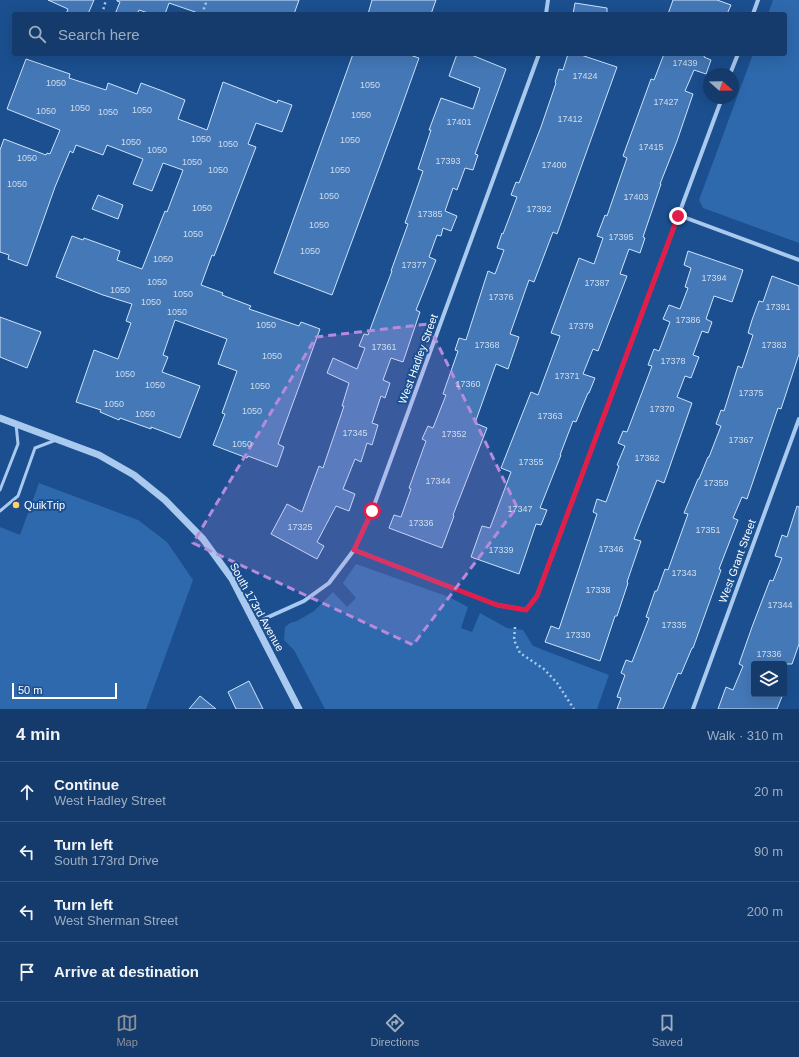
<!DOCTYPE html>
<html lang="en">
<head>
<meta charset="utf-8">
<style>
	:root { --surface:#143b6b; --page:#214673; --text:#f1f3f6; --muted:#9dadc1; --line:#33557e; --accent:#8c9099 }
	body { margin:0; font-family:Helvetica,sans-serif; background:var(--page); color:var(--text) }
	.controls { position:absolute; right:12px; bottom:12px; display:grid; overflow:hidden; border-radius:4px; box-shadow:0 4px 16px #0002 }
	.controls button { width:36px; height:36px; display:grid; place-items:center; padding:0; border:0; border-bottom:1px solid var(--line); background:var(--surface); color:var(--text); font:20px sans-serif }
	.compass { position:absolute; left:703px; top:68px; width:36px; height:36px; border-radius:50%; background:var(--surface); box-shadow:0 4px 16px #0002; rotate:110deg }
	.scale { position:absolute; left:12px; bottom:10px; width:105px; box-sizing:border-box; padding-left:4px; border:2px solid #fff; border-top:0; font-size:11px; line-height:14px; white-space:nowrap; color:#fff; -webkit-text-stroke:3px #1b4f8f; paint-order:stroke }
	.stop { position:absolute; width:12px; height:12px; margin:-9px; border:3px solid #e11d48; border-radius:50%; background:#fff }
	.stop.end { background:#e11d48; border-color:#fff; box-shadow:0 1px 4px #0008 }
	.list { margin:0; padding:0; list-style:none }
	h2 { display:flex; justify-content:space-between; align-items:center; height:52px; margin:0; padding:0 16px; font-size:17px }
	h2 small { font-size:13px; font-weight:400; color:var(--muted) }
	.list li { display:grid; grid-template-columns:26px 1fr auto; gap:12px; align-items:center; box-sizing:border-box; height:60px; padding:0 16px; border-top:1px solid var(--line) }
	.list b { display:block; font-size:15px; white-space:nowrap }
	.list p { margin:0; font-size:13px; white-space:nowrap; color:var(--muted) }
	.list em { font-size:13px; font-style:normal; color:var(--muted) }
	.icon { flex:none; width:22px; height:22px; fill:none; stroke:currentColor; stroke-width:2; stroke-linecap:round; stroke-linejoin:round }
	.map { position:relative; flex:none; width:799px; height:709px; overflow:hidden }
	.search { position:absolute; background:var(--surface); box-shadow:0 4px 16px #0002; left:12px; right:12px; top:12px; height:44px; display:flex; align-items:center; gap:10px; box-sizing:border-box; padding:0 14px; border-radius:4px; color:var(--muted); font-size:15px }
	.sheet { height:292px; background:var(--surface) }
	nav { display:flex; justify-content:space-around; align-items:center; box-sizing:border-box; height:56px; border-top:1px solid var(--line); background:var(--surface); font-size:11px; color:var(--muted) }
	nav a { display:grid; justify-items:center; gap:2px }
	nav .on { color:var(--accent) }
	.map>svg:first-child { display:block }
</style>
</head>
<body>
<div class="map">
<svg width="799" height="709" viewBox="0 0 799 709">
	<rect width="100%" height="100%" fill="#1b4f8f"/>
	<g fill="#2e69ad">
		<path d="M773,0H799V243L703,208L699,200L753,54H785V14H768Z"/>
		<path d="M39,483L138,520L167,542L193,580L146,709H0V527L20,535Z"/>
		<path d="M356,564L449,597L468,607L461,628L472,632L480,613L507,628L523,630L533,646L609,675L597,709H325L294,650L284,640L285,627L290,623L297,621L314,611L333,592L347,607L356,598L343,583Z"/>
	</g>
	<g fill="#4478b7" stroke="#cfe3fa">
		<path d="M48,0H94L88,14H66L68,9Z"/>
		<path d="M117,0H299L294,14H201L169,3L165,14H151L139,10L137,14H115L120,2L117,1Z"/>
		<path d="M372,0H436L431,14H368Z"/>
		<path d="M673,0H717L731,5L727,14H668Z"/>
		<path d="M575,3L607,8V14H573Z"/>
		<path d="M353,54H407L419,58L399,114L332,295L274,273Z"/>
		<path d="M457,54H469L506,69L475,154L478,155L473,170L465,168L457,190L453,188L445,211L457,216L451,231L443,228L441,236L437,235L429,257L436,260L416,310L420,312L403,362L391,358L383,380L390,383L385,398L381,396L372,423L378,425L372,445L367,443L361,462L355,459L343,489L355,494L349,511L336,506L317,542L324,546L317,559L271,534L287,504L302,512L319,466L323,468L344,406H342L349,383L327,373L333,358L357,369L365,348L359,346L364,334L368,335L392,271H391L408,224L405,223L423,171L418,169L431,130H429L441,98L473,109L480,88L449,76Z"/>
		<path d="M568,54H578L617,67L557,234L553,232L534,282L529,280L510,334L519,337L508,369L496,364L475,423L487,428L453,515L454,516L442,548L389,528L394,515L401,517L411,489L409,488L426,441L422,439L428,426L433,428L446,395L443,394L458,351L455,350L459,338L466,340L488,271L495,274L504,250L497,248L502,233L503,234L517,197L511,195L516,182L519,183L541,127L556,83L555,82L559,69L563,70Z"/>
		<path d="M664,54H705L704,57L711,60L706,74L694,70L685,91L693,94L677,141L660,184H661L643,237L645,238L640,253L629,249L620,274L627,276L598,351L593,349L583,374L595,378L589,393H588L576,422L573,421L560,455H561L540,508L547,510L541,525L536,524L519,574L471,557L482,526L490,528L511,472L501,468L531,392L538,395L560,336L551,333L579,258L594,264L603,238L597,236L605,215L607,216L627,158L623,156L651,79L654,80Z"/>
		<path d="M26,59L70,74L69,78L106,90L108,83L137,94L141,83L160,90L185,100L178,119L207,130L223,82L277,103L278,100L292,105L282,132L256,123L248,144L256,147L214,256L212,255L201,285L223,293L222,295L251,306L249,309L299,326L301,322L320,329L278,444L284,447L277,467L248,456L247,458L213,445L225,414L222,413L237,371L218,364L227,339L175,320L163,355L168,357L162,372L200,386L180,438L151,427V429L120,418L119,420L100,412L101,410L76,402L94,350L118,359L131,323L126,321L132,304L103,295L56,277L72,236L83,240L84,238L120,251L117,260L142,269L165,211L167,212L183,170L163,163L152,191L133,184L143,159L107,145L103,155L76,145L73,153L70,151L55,187L27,266L8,259L9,255L0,252V150L4,139L46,155L47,153L50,154L60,130L7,109Z"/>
		<path d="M98,195L123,205L118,219L92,209Z"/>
		<path d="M688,251L743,270L732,302L714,296L706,319L712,322L708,333L702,331L693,355L699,357L691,378L685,376L677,397L692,403L664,483L657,480L634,539L641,541L627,582L628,583L617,616H615L600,661L545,642L551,626L559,629L597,514L593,512L597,499L606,502L619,466L617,465L625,446L618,443L623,431L627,432L652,366L648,365L654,349L659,351L670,322L663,319L669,305L680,309L688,288L685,287L691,268L684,265Z"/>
		<path d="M772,276L799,286V354L781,409L778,408L747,499L742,497L733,518L738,520L719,569L721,570L693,648H692L681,674L678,673L663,709H617L621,698L617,697L625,675L621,673L626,660L632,662L649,618L646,617L655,591H657L665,569L668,570L688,514L684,513L698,479H699L708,457H709L721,426L716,424L721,410L724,411L738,366L742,368L753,335L748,333L752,320L759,301L763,302Z"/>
		<path d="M0,317L41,332L27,368L0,357Z"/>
		<path d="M797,506L799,507V644L792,664H754V694H783L777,709H718L726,687L733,690L743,666L739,664L752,627L770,580L773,581L782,558L775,556L782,535L787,537Z"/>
		<path d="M249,681L263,709H236L228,692Z"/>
		<path d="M200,696L216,709H189Z"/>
	</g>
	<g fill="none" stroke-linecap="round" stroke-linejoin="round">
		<g stroke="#a9c9ee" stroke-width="2.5" stroke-dasharray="2 3" stroke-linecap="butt">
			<path d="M102,14L106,0"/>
			<path d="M202,14L207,0"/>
			<path d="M515,627L514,640L520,653L544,669L557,683L574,709"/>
		</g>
		<g stroke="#a9c9ee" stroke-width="3">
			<path d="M0,490L18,444L16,424"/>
			<path d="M0,511L18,496L35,448L56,440"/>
		</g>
		<g stroke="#a9c9ee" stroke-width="4">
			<path d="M546,14L548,0"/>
			<path d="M753,14L758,0"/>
			<path d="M730,74L738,54"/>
			<path d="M678,215L799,260"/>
			<path d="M354,550L497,605L526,610L537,596L722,98"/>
			<path d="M255,623L304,601L329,583L354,550L372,511L539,54"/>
			<path d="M693,709L799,419"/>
		</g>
		<path stroke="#a9c9ee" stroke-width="7" d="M0,418L99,455L134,475L165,500L203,539L232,579L299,709"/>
	</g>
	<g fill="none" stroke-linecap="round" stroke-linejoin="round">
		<path stroke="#e11d48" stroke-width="5" d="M372,511L354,550L497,605L526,610L537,596L678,216"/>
	</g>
	<path fill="#b68bdc" fill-opacity="0.2" stroke="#b68bdc" stroke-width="3" stroke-dasharray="8 5" stroke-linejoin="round" d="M428,324L517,507L413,645L193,543L316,337Z"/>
	<circle fill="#ffd166" stroke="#1b4f8f" stroke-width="1.5" cx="16" cy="505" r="4"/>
	<g text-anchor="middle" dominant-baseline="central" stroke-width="4" stroke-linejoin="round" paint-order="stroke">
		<g font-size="9" fill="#d0dded">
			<text x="685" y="63">17439</text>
			<text x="585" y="76">17424</text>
			<text x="56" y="83">1050</text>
			<text x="370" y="85">1050</text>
			<text x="666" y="102">17427</text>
			<text x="80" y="108">1050</text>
			<text x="142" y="110">1050</text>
			<text x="46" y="111">1050</text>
			<text x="108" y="112">1050</text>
			<text x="361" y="115">1050</text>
			<text x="570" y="119">17412</text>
			<text x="459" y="122">17401</text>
			<text x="201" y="139">1050</text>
			<text x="350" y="140">1050</text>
			<text x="131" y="142">1050</text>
			<text x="228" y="144">1050</text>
			<text x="651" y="147">17415</text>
			<text x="157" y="150">1050</text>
			<text x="27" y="158">1050</text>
			<text x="448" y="161">17393</text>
			<text x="192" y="162">1050</text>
			<text x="554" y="165">17400</text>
			<text x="218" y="170">1050</text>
			<text x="340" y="170">1050</text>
			<text x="17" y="184">1050</text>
			<text x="329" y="196">1050</text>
			<text x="636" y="197">17403</text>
			<text x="202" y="208">1050</text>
			<text x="539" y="209">17392</text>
			<text x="430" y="214">17385</text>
			<text x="319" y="225">1050</text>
			<text x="193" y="234">1050</text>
			<text x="621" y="237">17395</text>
			<text x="310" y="251">1050</text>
			<text x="163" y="259">1050</text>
			<text x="414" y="265">17377</text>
			<text x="714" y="278">17394</text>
			<text x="157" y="282">1050</text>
			<text x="597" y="283">17387</text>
			<text x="120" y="290">1050</text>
			<text x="183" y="294">1050</text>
			<text x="501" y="297">17376</text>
			<text x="151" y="302">1050</text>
			<text x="778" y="307">17391</text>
			<text x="177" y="312">1050</text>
			<text x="688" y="320">17386</text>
			<text x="266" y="325">1050</text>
			<text x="581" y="326">17379</text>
			<text x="487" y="345">17368</text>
			<text x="774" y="345">17383</text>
			<text x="384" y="347">17361</text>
			<text x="272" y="356">1050</text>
			<text x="673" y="361">17378</text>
			<text x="125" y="374">1050</text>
			<text x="567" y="376">17371</text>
			<text x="468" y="384">17360</text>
			<text x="155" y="385">1050</text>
			<text x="260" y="386">1050</text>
			<text x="751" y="393">17375</text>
			<text x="114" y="404">1050</text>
			<text x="662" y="409">17370</text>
			<text x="252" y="411">1050</text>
			<text x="145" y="414">1050</text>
			<text x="550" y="416">17363</text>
			<text x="355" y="433">17345</text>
			<text x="454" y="434">17352</text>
			<text x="741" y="440">17367</text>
			<text x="242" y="444">1050</text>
			<text x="647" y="458">17362</text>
			<text x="531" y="462">17355</text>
			<text x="438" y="481">17344</text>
			<text x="716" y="483">17359</text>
			<text x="520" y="509">17347</text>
			<text x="421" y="523">17336</text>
			<text x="300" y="527">17325</text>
			<text x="708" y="530">17351</text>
			<text x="611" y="549">17346</text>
			<text x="501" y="550">17339</text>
			<text x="684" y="573">17343</text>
			<text x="598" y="590">17338</text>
			<text x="780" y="605">17344</text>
			<text x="674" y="625">17335</text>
			<text x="578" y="635">17330</text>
			<text x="769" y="654">17336</text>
		</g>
		<g font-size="11" fill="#fff" stroke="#1b4f8f">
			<text transform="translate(418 359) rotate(-70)">West Hadley Street</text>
			<text transform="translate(737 561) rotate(-70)">West Grant Street</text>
			<text transform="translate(257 607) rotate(61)">South 173rd Avenue</text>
		</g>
		<g font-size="11" fill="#fff" stroke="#1b4f8f" text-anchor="start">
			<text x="24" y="505">QuikTrip</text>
		</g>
	</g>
</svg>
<div class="controls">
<button><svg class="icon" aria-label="layers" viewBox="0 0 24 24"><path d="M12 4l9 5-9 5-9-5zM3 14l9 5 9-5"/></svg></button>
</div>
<svg class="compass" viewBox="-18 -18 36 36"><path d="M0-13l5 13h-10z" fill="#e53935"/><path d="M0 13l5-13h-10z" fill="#9dadc1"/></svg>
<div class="scale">50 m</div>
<div class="stop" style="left:372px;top:511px"></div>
<div class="stop end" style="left:678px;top:216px"></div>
<div class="search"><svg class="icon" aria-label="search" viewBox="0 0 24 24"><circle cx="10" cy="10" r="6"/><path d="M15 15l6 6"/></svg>Search here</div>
</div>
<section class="sheet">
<h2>4 min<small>Walk · 310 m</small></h2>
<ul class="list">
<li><svg class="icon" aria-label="ahead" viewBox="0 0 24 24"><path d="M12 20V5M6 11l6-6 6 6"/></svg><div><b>Continue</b><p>West Hadley Street</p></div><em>20 m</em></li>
<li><svg class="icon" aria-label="left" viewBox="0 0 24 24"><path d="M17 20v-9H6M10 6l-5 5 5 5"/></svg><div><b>Turn left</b><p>South 173rd Drive</p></div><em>90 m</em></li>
<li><svg class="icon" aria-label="left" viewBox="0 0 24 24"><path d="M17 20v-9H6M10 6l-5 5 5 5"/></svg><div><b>Turn left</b><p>West Sherman Street</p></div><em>200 m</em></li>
<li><svg class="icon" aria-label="arrive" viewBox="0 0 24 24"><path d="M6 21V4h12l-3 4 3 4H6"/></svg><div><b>Arrive at destination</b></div></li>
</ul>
</section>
<nav>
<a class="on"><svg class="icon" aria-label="map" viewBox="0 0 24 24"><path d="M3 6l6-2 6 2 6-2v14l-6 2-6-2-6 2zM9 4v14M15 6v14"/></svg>Map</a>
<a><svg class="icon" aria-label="directions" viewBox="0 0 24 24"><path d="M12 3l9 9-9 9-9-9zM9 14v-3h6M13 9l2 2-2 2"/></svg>Directions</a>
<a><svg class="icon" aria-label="saved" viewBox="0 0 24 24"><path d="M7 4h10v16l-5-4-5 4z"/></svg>Saved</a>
</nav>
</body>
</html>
